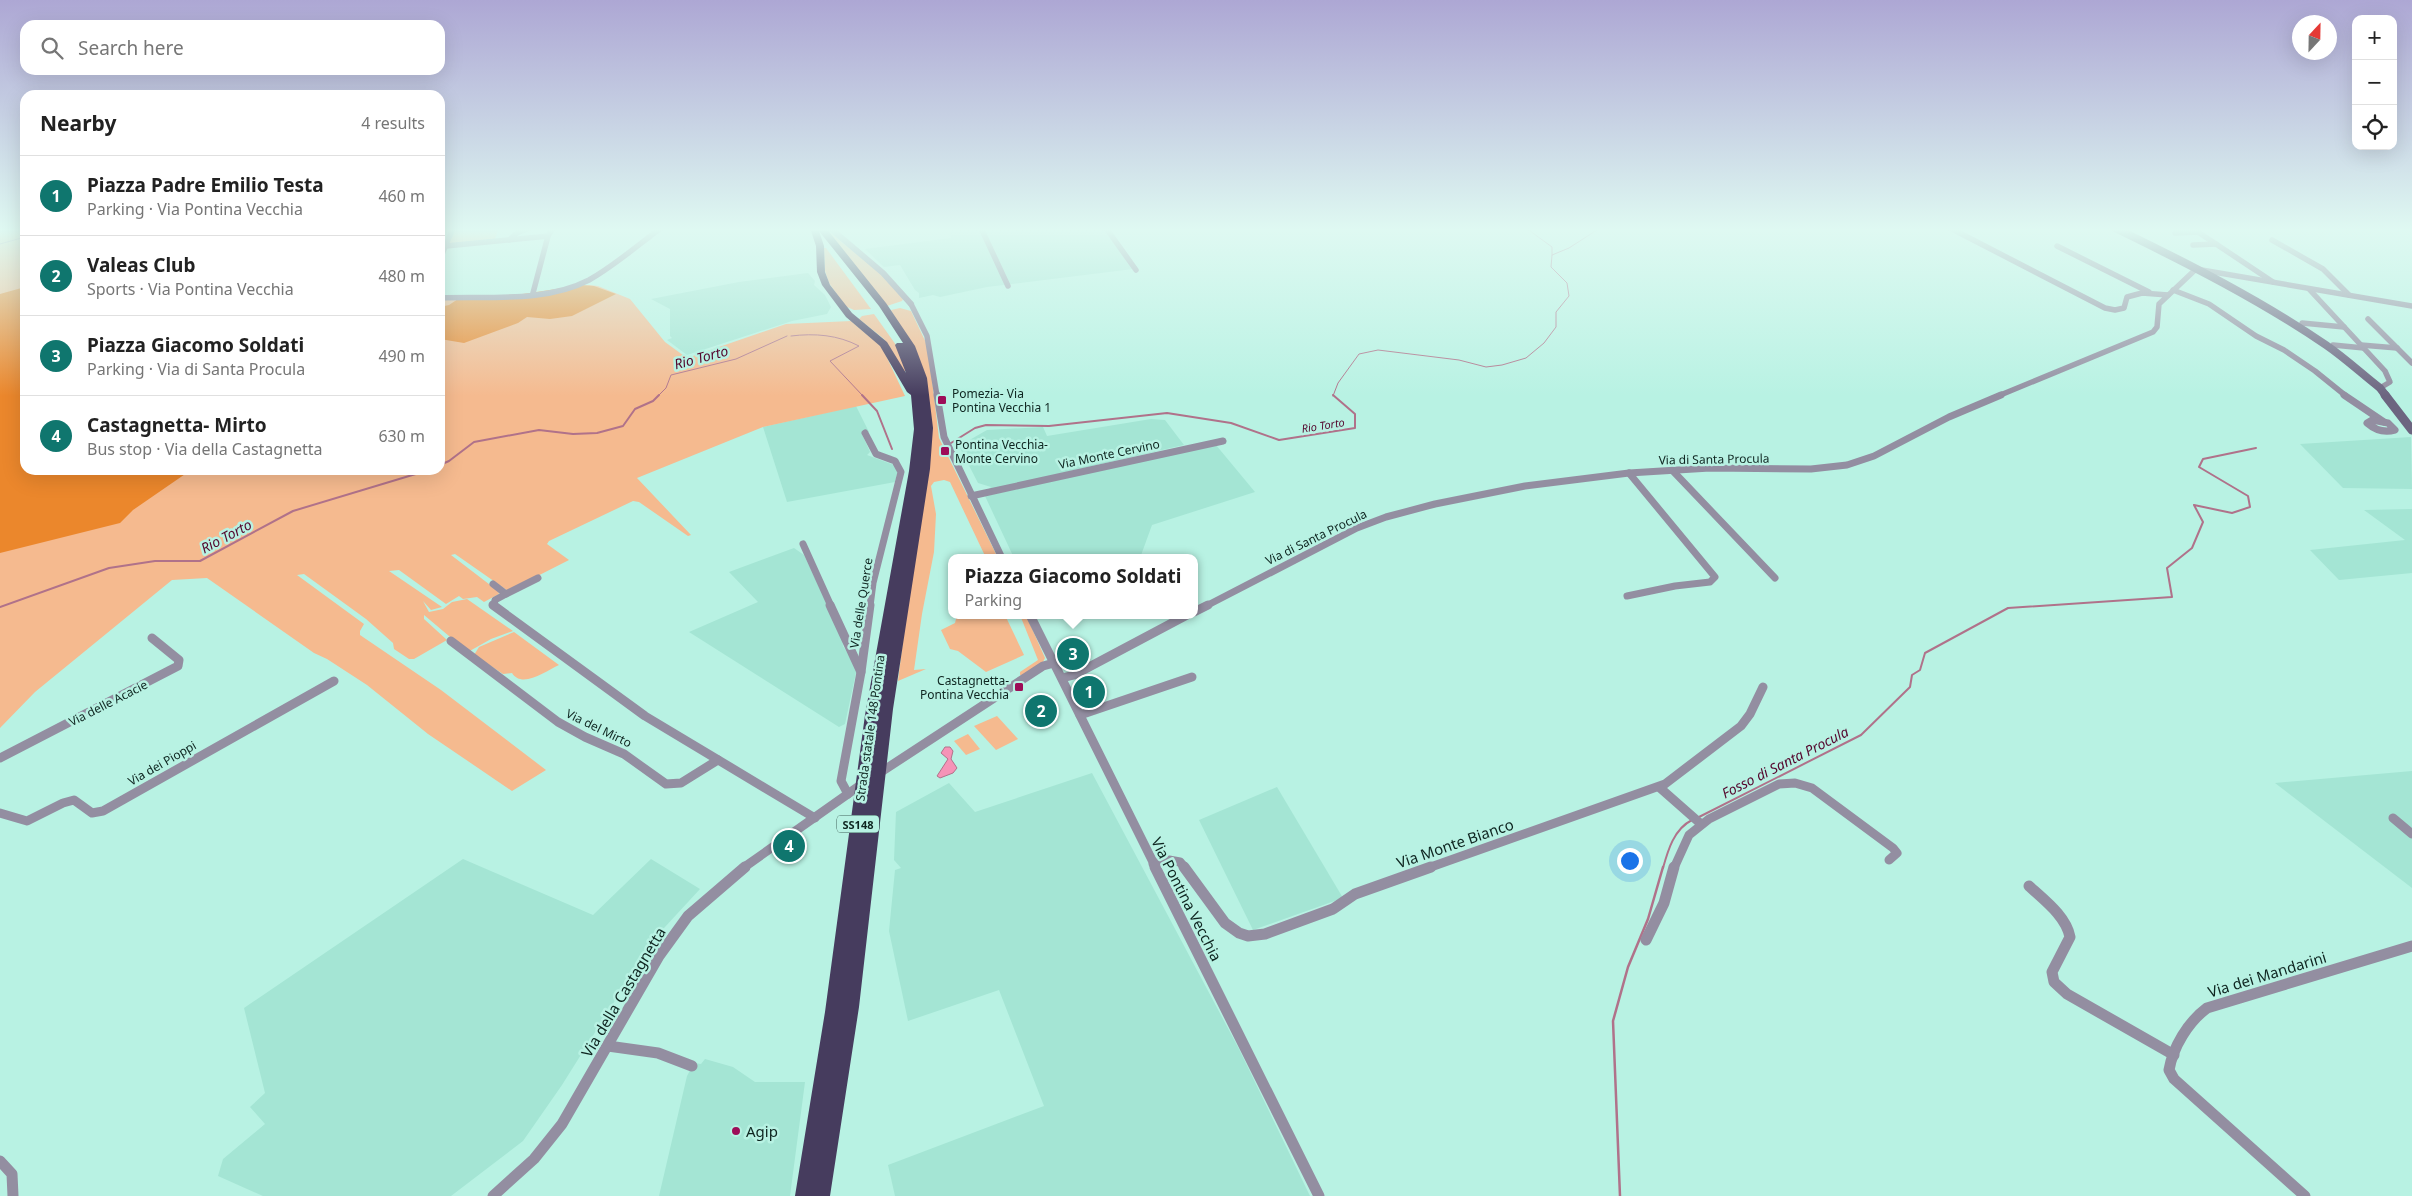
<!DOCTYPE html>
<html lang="en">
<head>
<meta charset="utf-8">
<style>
	:root { --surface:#fff; --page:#f2f2f2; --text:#222; --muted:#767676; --line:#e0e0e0; --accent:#0f766e }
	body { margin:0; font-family:"Noto Sans",sans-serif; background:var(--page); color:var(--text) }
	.controls { position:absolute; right:15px; top:15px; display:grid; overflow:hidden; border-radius:10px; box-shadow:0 5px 20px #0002 }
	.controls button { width:45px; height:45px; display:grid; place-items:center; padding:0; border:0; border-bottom:1px solid var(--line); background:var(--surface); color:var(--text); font:25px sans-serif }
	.compass { position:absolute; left:2292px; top:15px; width:45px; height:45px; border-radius:50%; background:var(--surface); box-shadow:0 5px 20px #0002; rotate:22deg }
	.you { position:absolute; left:1629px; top:860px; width:18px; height:18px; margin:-12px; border:4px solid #fff; border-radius:50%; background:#1a73e8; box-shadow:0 0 0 8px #1a73e833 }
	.badge { display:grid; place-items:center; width:32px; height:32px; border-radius:50%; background:var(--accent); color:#fff; font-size:16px; font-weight:700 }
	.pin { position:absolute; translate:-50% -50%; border:2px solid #fff; box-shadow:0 1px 5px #0006 }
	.popup { position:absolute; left:948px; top:554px; width:250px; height:65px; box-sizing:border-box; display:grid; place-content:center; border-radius:10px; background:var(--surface); filter:drop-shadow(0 1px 4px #0005); font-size:16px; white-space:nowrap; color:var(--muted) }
	.popup b { font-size:19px; color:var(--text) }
	.popup::after { content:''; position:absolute; left:50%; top:100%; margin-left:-10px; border:10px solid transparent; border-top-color:var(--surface) }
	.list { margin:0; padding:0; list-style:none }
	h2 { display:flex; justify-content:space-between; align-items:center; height:65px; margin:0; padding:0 20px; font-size:21px }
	h2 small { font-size:16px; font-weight:400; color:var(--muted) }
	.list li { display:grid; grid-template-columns:32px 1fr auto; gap:15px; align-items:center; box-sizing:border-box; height:80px; padding:0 20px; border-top:1px solid var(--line) }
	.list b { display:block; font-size:19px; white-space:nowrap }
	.list p { margin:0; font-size:16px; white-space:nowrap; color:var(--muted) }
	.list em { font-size:16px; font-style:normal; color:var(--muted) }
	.icon { flex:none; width:28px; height:28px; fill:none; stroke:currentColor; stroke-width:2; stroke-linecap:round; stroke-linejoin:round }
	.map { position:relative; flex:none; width:2412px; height:1196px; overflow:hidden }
	.search { position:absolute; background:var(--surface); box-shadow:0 5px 20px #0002; left:20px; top:20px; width:425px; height:55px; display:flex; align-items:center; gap:12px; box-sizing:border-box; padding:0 18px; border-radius:15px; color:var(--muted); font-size:19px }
	.panel { position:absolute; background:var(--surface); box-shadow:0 5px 20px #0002; left:20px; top:90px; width:425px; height:385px; border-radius:15px }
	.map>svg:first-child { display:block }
</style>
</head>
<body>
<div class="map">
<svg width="2412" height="1196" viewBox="0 0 2412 1196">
	<rect width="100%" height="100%" fill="#b8f2e3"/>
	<g fill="#a4e5d4">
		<path d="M948,228H1104L1133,269L987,287L940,297L933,295L919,298V293L915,290L900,265L884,267L865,249L951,238Z"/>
		<path d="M808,273L815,281L814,285L825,295L831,307L827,314L792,321L687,355L667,340L672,338L670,336V309L651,299L739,282Z"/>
		<path d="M856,406L869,432L862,434L870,452L867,455L894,465L898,470L895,482L787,502L763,427Z"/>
		<path d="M1151,419L1165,420L1184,445L988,490L991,487L978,483L959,446L987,430L1043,427L1047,436Z"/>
		<path d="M2411,437L2412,489L2343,488L2300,444Z"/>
		<path d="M1216,445L1255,492L1152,525L1140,558H1014L985,496Z"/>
		<path d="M2412,509V573L2339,580L2310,550L2405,540L2364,510Z"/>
		<path d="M794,548L804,555L827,604L826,608L829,609L842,638L843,646L857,668L845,724L839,727L689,632L758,602L729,572Z"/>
		<path d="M2412,771V888L2275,783Z"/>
		<path d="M1092,773L1239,1049L1310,1196H895L888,1165L1044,1106L999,990L908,1021L889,931L895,870L901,868L894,860L896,812L949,783L975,812Z"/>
		<path d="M1277,787L1343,898L1253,930L1199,820Z"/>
		<path d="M463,859L593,915L651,859L700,889L653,940L562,1085L523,1141L451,1196H263L218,1176L223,1159L265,1124L250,1107L265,1093L244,1008Z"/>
		<path d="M705,1059L733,1067L755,1082H805L790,1196H659L687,1076L694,1063L701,1064Z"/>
	</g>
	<g fill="#f5ba8f">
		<path d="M0,228H25V470H440V299L553,292L589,285L598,286L630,299L665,342L687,358L786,324L851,321L882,347L905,396L763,427L637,478L691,535L688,536L639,502L633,501L549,541L547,544L569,560L508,591L455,554L451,555L498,591L499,594L484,602L477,597L463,599L459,596L446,604L399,570L389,571L442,607L431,610L423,601L429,612L443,609L452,602L467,599L513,631L491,639L468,652L424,615V619L447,640L414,659H409L394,649L393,643L366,619L304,574L297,575L364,624L360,631V635L441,690L546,770L512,791L428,734L367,685L327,659L314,653L207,578L172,580L35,692L0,728Z"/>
		<path d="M455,228H499L495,239L449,244Z"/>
		<path d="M827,230L880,273L903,299L902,301L887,306Z"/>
		<path d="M824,248H826L871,309L854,310L845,306L829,283L825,271Z"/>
		<path d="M900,308L911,311L928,347L939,438L998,558H986L950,482L944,480L934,482L931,486L936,514L934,552L922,614L914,670L926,669L898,681L918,519L928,392L891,310Z"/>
		<path d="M874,314L896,345L906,371L902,372L884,339L859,319L862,316Z"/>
		<path d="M957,615H1005L1024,655L986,672L958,651L950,649L941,630L955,623Z"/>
		<path d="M1020,615H1026L1045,658L1043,662L1023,675H1020V672L1038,660Z"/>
		<path d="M514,632L559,665C546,671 522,689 512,673L503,674L474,655L479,647Z"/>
		<path d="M997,716L1018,739L996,750L974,726Z"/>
		<path d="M968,734L980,749L966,755L954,741Z"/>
	</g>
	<g fill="#eb872c">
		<path d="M582,285L594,286L616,294L572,316L550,319L527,317L518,323L464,343L440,339V307L449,305L458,299L510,296Z"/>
		<path d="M25,287V470H191L133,510L120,523L0,553V294Z"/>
	</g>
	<path fill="#f693b7" stroke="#b0728a" d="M945,747H950L953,751L951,759L957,768L953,773L940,778L937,776L948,759L941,753Z"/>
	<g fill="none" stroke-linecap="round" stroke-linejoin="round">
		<g stroke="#b0728a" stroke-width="1">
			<path d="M1526,228L1552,247V255"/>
			<path d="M0,244L25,237"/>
			<path d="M791,336C815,333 838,335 859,346L830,361L863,396"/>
			<path d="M658,396L666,388L671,375L736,359L787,336"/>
			<path d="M1333,396L1338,383L1359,354L1378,350L1459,360L1486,367L1502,365L1526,358L1544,343L1556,327V312L1569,296L1567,283L1551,267L1552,255L1569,248L1600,228"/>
		</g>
		<g stroke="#b0728a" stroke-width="2">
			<path d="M862,395L877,411L892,449"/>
			<path d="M951,443L975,428L986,425L1049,426L1167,413L1231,423L1279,440L1355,428V414L1333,395"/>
			<path d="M440,465L449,461L474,442L539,430L573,434L597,433L623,426L635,409L653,401L659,395"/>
			<path d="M0,607L109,568L155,561H200L293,511L429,470"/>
			<path d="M1699,817L1861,735L1910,687L1912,675L1920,670L1925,653L2008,608L2172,597L2167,568L2192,548L2203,522L2194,505L2232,513L2250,507L2248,496L2199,467L2203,459L2256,448"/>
			<path d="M1663,868C1668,850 1674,829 1692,820"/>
		</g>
		<path stroke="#b0728a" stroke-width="2.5" d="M1620,1196L1613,1021L1628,967L1648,919L1663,867"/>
		<g stroke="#938ea1" stroke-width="5.5">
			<path d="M981,228L1008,286"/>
			<path d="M1106,228L1136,270"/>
			<path d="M1950,228L2105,308L2115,310L2124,308L2127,297L2142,293L2168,295"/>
			<path d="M2175,233L2198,232L2273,282"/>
			<path d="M509,240L517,233L529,228"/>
			<path d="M2272,240L2323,269L2349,295"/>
			<path d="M2193,245L2216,244"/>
			<path d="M446,246L548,236"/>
			<path d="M2057,246L2149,292"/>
			<path d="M440,259L453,228"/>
			<path d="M2309,289L2385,371L2390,382L2380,388"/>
			<path d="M2173,290L2209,304L2256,336L2284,350L2315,371L2346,396"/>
			<path d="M533,293L548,236L553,228"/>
			<path d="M440,298C487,296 545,303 589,280C614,266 638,245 661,228"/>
			<path d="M911,304L927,336L937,396"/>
			<path d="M2368,319L2412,363"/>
			<path d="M2302,323L2344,327"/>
			<path d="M2333,345L2364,348"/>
			<path d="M2361,345L2397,348"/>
			<path d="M1998,396L2153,332L2157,327L2159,304L2196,269L2412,306"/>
		</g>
		<g stroke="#938ea1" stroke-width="7">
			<path d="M937,395L944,437L1002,558"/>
			<path d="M2344,395L2384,422"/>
			<path d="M2372,420L2388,423L2395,430C2384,433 2375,430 2367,423Z"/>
			<path d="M865,433L876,454L895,461L901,472L873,583L870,606"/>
			<path d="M1672,470L1775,578"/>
			<path d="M971,496L1223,441"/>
			<path d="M803,544L831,606"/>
			<path d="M493,584L506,594L538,578"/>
			<path d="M1627,596L1675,586L1710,582L1715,577L1629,473"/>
			<path d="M494,606L495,600L506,594"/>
			<path d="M1206,606L1357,528L1386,517L1435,504L1525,486L1629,473L1710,468L1811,469L1847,465L1874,456L1949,417L2001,395"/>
		</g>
		<g stroke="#938ea1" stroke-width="9">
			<path d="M493,605L645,716L815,818"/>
			<path d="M830,605L861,672"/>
			<path d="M1194,612L1208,605"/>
			<path d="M1030,615L1156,868"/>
			<path d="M451,641L558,722L585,737L624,754L666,784L681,783L718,760"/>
			<path d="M1062,678L1074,675L1187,615"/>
			<path d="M1080,715L1192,677"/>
			<path d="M0,758L178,666L179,660L152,638"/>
			<path d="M878,774L1043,666L1054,663"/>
			<path d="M1659,787L1701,824"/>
			<path d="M848,794L841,781L861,672L870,605"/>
			<path d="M0,813L27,821L63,803L74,800L92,813L103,811L334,681"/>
			<path d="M2393,818L2412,834"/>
			<path d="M1153,864L1169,860L1180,862L1185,868"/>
			<path d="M743,868L862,784"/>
			<path d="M1428,868L1665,784L1741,726L1750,714L1763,687"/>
			<path d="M1674,868L1689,835L1709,819L1779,784L1795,783L1812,788L1893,848L1897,853L1889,860"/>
		</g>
		<g stroke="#938ea1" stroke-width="11">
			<path d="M1155,867L1319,1196"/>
			<path d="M1184,867L1225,923L1239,933L1248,936L1265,934L1333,909L1355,894L1431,867"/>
			<path d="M2029,886C2044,900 2066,916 2070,937L2052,972L2054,982L2067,994L2174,1055"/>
			<path d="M1646,940L1664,903L1674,867"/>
			<path d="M608,1046L658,1053L692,1066"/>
			<path d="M0,1161L12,1174L13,1196"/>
			<path d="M493,1196L534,1159L562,1124L659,956L688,916L745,867"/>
			<path d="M2305,1196L2174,1079L2169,1070C2173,1047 2188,1022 2207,1008L2412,946"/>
		</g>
		<path stroke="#938ea1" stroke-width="6" d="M830,228L883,273L911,304"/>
		<path stroke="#6c6580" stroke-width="8" d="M2115,228C2187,263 2260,300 2326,345C2345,358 2362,374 2380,388L2386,396"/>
		<path stroke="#6c6580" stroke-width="9" d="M2385,395L2412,430"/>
		<path fill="#463c5e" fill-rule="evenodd" d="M810,228H826L886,303L915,346L927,378L933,428L930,469L893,709L859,1007L830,1196H795L825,1012L865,715L909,471L914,429L911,395L907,392L880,346L846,317L822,285L817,272L816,246ZM819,231L879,306L903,343H897L895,345L906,373L887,342L852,313L830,285L825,272L824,246Z"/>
	</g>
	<linearGradient id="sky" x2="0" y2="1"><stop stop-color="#ada7d4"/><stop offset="0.58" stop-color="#dff9f2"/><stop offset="1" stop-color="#dff9f2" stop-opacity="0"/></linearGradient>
	<rect width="2412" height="396" fill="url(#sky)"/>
	<g fill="#9d0d58" stroke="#b8f2e3" stroke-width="2">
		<rect x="937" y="395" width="10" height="10" rx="2.5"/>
		<rect x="940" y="446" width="10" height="10" rx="2.5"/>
		<rect x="1014" y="682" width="10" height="10" rx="2.5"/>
		<circle cx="736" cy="1131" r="5"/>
	</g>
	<g text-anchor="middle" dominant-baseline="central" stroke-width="5" stroke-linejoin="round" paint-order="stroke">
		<g font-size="11" font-style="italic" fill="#55082e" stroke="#b8f2e3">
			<text transform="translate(1323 425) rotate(-9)">Rio Torto</text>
		</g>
		<rect fill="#b8f2e3" stroke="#41625a" stroke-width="1" x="837" y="815.5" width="42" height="17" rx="4"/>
		<g font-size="11" font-weight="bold" fill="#0e2520">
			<text x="858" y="824">SS148</text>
		</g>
		<g font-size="12" fill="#0e2520" stroke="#b8f2e3" text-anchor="start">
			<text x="952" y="393">Pomezia- Via<tspan x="952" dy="14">Pontina Vecchia 1</tspan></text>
			<text x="955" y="444">Pontina Vecchia-<tspan x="955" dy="14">Monte Cervino</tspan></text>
			<text x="1009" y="680" text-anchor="end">Castagnetta-<tspan x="1009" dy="14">Pontina Vecchia</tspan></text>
		</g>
		<g font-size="12" fill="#0e2520" stroke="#b8f2e3">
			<text transform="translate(1109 454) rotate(-12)">Via Monte Cervino</text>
			<text transform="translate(1714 459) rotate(-1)">Via di Santa Procula</text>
			<text transform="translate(1316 537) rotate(-26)">Via di Santa Procula</text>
			<text transform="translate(861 603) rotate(-81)">Via delle Querce</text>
			<text transform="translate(108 703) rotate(-27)">Via delle Acacie</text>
			<text transform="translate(599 728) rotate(26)">Via del Mirto</text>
			<text transform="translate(870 728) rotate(-82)">Strada statale 148 Pontina</text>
			<text transform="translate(162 763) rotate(-30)">Via dei Pioppi</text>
		</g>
		<g font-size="14" font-style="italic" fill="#55082e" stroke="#b8f2e3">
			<text transform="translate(701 357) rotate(-15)">Rio Torto</text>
			<text transform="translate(226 536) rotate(-28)">Rio Torto</text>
			<text transform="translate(1785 762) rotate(-27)">Fosso di Santa Procula</text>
		</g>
		<g font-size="15" fill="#0e2520" stroke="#b8f2e3">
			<text transform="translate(1455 843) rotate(-19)">Via Monte Bianco</text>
			<text transform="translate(1187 899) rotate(63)">Via Pontina Vecchia</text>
			<text transform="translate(2267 974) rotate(-17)">Via dei Mandarini</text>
			<text transform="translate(623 992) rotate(-59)">Via della Castagnetta</text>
		</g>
		<g font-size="15" fill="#0e2520" stroke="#b8f2e3" text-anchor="start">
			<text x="746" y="1131">Agip</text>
		</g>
	</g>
</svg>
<div class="controls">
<button>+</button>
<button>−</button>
<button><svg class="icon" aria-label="locate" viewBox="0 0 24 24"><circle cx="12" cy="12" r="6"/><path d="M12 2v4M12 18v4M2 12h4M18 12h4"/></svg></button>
</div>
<svg class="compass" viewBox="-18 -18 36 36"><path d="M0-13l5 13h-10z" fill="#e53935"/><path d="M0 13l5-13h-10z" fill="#767676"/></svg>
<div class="you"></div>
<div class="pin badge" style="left:1089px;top:692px">1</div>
<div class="pin badge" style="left:1041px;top:711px">2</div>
<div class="pin badge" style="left:1073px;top:654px">3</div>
<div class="popup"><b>Piazza Giacomo Soldati</b>Parking</div>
<div class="pin badge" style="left:789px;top:846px">4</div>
<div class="search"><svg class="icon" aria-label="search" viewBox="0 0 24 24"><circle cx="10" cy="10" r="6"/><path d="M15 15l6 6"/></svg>Search here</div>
<section class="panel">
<h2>Nearby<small>4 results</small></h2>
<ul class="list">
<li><span class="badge">1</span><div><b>Piazza Padre Emilio Testa</b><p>Parking · Via Pontina Vecchia</p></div><em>460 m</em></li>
<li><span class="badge">2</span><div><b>Valeas Club</b><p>Sports · Via Pontina Vecchia</p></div><em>480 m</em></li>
<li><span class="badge">3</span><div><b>Piazza Giacomo Soldati</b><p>Parking · Via di Santa Procula</p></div><em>490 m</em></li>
<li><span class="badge">4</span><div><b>Castagnetta- Mirto</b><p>Bus stop · Via della Castagnetta</p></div><em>630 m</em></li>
</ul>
</section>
</div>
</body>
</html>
